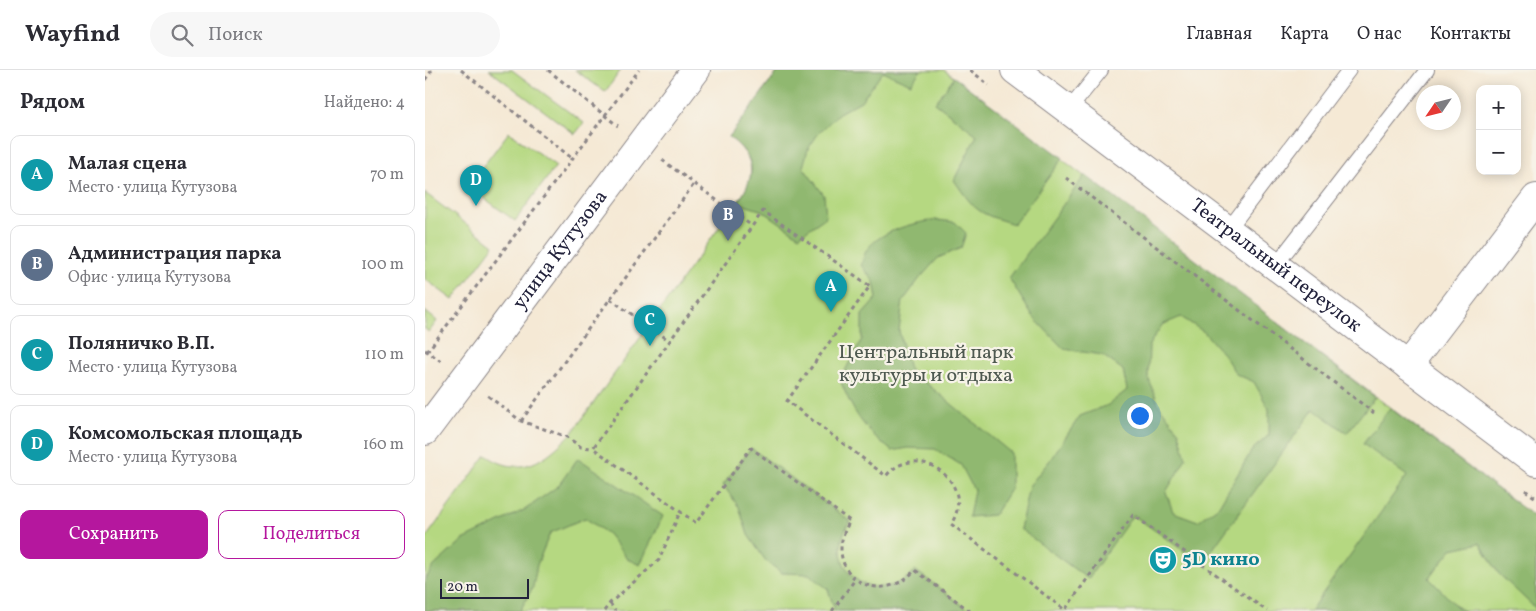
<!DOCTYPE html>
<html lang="ru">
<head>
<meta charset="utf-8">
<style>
	:root { --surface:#fff; --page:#f7f7f7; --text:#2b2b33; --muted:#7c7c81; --line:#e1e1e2; --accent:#b5179e }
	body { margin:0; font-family:Vollkorn,serif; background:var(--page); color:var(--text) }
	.controls { position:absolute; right:15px; top:15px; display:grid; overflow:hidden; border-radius:10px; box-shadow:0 2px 12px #0003 }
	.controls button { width:45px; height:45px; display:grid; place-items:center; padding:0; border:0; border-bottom:1px solid var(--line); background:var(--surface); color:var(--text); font:25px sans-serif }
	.compass { position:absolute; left:991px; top:15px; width:45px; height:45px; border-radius:50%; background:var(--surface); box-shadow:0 2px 12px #0003; rotate:235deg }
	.scale { position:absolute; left:15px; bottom:12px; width:89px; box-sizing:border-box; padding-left:5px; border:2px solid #22223b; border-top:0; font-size:14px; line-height:18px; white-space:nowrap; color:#22223b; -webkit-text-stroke:4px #f7f3e8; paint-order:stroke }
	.you { position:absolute; left:714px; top:345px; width:18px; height:18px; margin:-12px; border:4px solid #fff; border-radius:50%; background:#1a73e8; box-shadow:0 0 0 8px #1a73e833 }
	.badge { display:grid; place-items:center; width:32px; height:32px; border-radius:50%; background:var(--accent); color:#fff; font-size:16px; font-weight:700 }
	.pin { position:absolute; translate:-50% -41px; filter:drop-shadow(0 1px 2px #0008) }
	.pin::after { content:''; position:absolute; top:26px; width:18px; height:15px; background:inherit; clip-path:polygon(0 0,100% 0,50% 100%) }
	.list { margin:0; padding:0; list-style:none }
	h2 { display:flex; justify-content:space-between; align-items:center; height:65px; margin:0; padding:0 20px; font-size:21px }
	h2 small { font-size:16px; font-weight:400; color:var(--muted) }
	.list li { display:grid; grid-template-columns:32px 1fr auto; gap:15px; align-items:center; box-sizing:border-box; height:80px; margin:0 10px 10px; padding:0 10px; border:1px solid var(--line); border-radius:10px }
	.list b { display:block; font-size:19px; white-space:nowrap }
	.list p { margin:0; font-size:16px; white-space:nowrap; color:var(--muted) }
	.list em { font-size:16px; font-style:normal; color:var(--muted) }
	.actions { display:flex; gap:10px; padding:15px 20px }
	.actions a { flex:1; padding:11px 0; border:1px solid var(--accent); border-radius:10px; text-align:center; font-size:18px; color:var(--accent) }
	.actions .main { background:var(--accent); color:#fff }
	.icon { flex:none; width:28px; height:28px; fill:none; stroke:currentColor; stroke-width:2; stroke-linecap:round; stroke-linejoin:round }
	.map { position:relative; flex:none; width:1111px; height:541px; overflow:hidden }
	header { display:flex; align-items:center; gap:30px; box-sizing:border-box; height:70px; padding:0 25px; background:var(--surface); border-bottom:1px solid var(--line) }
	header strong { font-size:24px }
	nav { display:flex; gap:28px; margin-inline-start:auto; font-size:18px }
	.search { width:350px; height:45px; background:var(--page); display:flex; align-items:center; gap:12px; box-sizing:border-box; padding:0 18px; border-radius:28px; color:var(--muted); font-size:19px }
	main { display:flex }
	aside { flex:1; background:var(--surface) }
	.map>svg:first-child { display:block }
</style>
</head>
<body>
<header>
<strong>Wayfind</strong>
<div class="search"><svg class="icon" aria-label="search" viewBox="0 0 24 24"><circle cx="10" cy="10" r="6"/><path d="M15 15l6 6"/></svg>Поиск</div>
<nav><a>Главная</a><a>Карта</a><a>О нас</a><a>Контакты</a></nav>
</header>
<main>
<aside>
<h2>Рядом<small>Найдено: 4</small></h2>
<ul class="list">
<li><span class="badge" style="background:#0f9aa8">A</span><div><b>Малая сцена</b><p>Место · улица Кутузова</p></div><em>70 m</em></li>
<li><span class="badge" style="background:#5c6f8a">B</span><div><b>Администрация парка</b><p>Офис · улица Кутузова</p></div><em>100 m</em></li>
<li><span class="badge" style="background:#0f9aa8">C</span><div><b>Поляничко В.П.</b><p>Место · улица Кутузова</p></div><em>110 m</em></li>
<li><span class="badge" style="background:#0f9aa8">D</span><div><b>Комсомольская площадь</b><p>Место · улица Кутузова</p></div><em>160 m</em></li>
</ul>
<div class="actions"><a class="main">Сохранить</a><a>Поделиться</a></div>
</aside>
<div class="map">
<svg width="1111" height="541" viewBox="0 0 1111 541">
	<rect width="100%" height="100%" fill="#f7f3e8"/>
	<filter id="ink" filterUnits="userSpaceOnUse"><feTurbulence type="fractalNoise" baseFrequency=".02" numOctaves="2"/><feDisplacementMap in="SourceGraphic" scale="10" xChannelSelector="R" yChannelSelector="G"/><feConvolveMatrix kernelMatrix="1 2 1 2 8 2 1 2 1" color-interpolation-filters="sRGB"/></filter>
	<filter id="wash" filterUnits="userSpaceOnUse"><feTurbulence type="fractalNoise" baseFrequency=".0096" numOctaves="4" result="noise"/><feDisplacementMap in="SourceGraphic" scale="20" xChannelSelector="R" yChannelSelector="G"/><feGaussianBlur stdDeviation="1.12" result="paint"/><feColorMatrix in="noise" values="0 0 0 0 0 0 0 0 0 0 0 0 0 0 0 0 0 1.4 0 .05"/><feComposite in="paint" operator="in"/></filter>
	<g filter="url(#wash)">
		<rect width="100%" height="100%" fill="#f5e9d5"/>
		<g fill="#b5d881" stroke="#6c7d5e">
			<path d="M64,0H87L159,53L150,64Z"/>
			<path d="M150,0H196L180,22Z"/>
			<path d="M354,0H519L1111,448V541H0V469L61,385C97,410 121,389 147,363L321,120C332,96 323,82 304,67Z"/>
			<path d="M84,62L131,96L90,151L43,116Z"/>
			<path d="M0,123L69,175L28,230L0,209Z"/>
			<path d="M0,241L12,251L4,262L0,259Z"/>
		</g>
		<g fill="#90b86f" stroke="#596d55" fill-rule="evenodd">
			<path d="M354,0H496L486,14L458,2L436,31L414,43L393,64L383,79L378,97L399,125L401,147L374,166L338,141L313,133C331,103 333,90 304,67Z"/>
			<path d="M529,7L638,88L589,154C552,143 551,142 529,110L552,65L510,33Z"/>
			<path d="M660,105L950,327L922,363L889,339L777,494L708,445L663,509L595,459L604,416L625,390L655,346L683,335L702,320L698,300L677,285L639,279L608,247L584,208ZM756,247L779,262L799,285L811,304L829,312L844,339V365L827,380L794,436L773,451L748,442L741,422L761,388L754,362L734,335L723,307L724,275L737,255Z"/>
			<path d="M512,150L530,152L541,163L536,178L513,188L495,208L478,231L474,261L484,299L586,383V418L569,445L544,447L549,420L536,395L510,379L483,378L467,381C438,358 429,344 415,310L437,269V245L452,228L449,212L436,195C438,189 440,181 444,177C458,160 491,152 512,150Z"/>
			<path d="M965,338L1111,448V539L1074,504L1055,473L1027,479L1004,508L1032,537L1040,541H885L982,406L938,374Z"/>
			<path d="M326,378L425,451C393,502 454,541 490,500L545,541H410L403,519L384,504L357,503L341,491L323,465L314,437L298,415Z"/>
			<path d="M153,388L238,446L215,495L202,489L183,464L160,448L125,463L112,495L108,517L95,541H0V510L9,496L38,470L101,439L133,416Z"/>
		</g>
	</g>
	<g filter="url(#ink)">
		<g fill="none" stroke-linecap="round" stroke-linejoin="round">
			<defs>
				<g id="lane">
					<path d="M643,41L676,0"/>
					<path d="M803,160L924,0"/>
					<path d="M850,196L1002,0"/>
				</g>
				<g id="street">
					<path id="s1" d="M590,0L1111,392"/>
					<path d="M983,296L1111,128"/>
					<path id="s2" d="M0,361L271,0"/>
				</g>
			</defs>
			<use href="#lane" stroke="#8c8688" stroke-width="16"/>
			<use href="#street" stroke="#8c8688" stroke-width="30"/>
			<g stroke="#8c8688" stroke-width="3" stroke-dasharray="4 4" stroke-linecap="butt">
				<path d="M36,0L148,89"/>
				<path d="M123,0L193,56"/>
				<path d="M545,0L564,15"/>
				<path d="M0,10L7,0"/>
				<path d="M237,90L327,156"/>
				<path d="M641,108L949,343"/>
				<path d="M185,229L245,271"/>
				<path d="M0,280L16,291"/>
				<path d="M2,282L214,0"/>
				<path d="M63,326L96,351L142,367L156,377L168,378"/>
				<path d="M96,351L269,114"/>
				<path d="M1100,420L1111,428"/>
				<path d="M185,533L190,541"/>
				<path d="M179,541L185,533L234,490L255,442"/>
				<path d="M407,541L429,511"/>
				<path d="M545,541L490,500C454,541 393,502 425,451L326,378L271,453L168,378L338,141L445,216L362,331L461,406C492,368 553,414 526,454L640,540L708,445L842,541"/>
			</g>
			<use href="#lane" stroke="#fff" stroke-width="14"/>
			<use href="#street" stroke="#fff" stroke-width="28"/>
		</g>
	</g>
	<defs>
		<symbol id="theatre-disc" viewBox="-11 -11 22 22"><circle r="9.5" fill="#0f9aa8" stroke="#f7f3e8"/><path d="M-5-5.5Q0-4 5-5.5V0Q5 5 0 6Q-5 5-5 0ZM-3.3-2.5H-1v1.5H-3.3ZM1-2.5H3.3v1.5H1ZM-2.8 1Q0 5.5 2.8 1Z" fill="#fff"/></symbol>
	</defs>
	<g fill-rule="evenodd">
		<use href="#theatre-disc" x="722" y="474" width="32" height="32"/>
	</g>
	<g text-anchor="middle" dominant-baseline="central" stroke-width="4.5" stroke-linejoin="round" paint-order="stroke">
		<g font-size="20" fill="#22223b" stroke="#f7f3e8">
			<text stroke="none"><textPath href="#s2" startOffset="226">улица Кутузова</textPath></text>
			<text stroke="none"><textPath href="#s1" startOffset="326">Театральный переулок</textPath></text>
		</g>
		<g font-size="20" fill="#4e5950" stroke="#f7f3e8">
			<text x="501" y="283">Центральный парк<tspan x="501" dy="23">культуры и отдыха</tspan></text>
		</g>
		<g font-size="20" font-weight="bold" fill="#0d838f" stroke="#f7f3e8" text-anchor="start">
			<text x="757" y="490">5D кино</text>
		</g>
	</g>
</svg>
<div class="controls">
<button>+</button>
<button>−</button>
</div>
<svg class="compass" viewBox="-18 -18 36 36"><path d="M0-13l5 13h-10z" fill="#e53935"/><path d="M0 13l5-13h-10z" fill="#7c7c81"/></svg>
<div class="scale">20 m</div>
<div class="you"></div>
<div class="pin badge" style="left:406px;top:242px;background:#0f9aa8">A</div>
<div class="pin badge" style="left:303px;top:171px;background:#5c6f8a">B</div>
<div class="pin badge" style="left:225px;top:276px;background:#0f9aa8">C</div>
<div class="pin badge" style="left:51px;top:136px;background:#0f9aa8">D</div>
</div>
</main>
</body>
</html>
